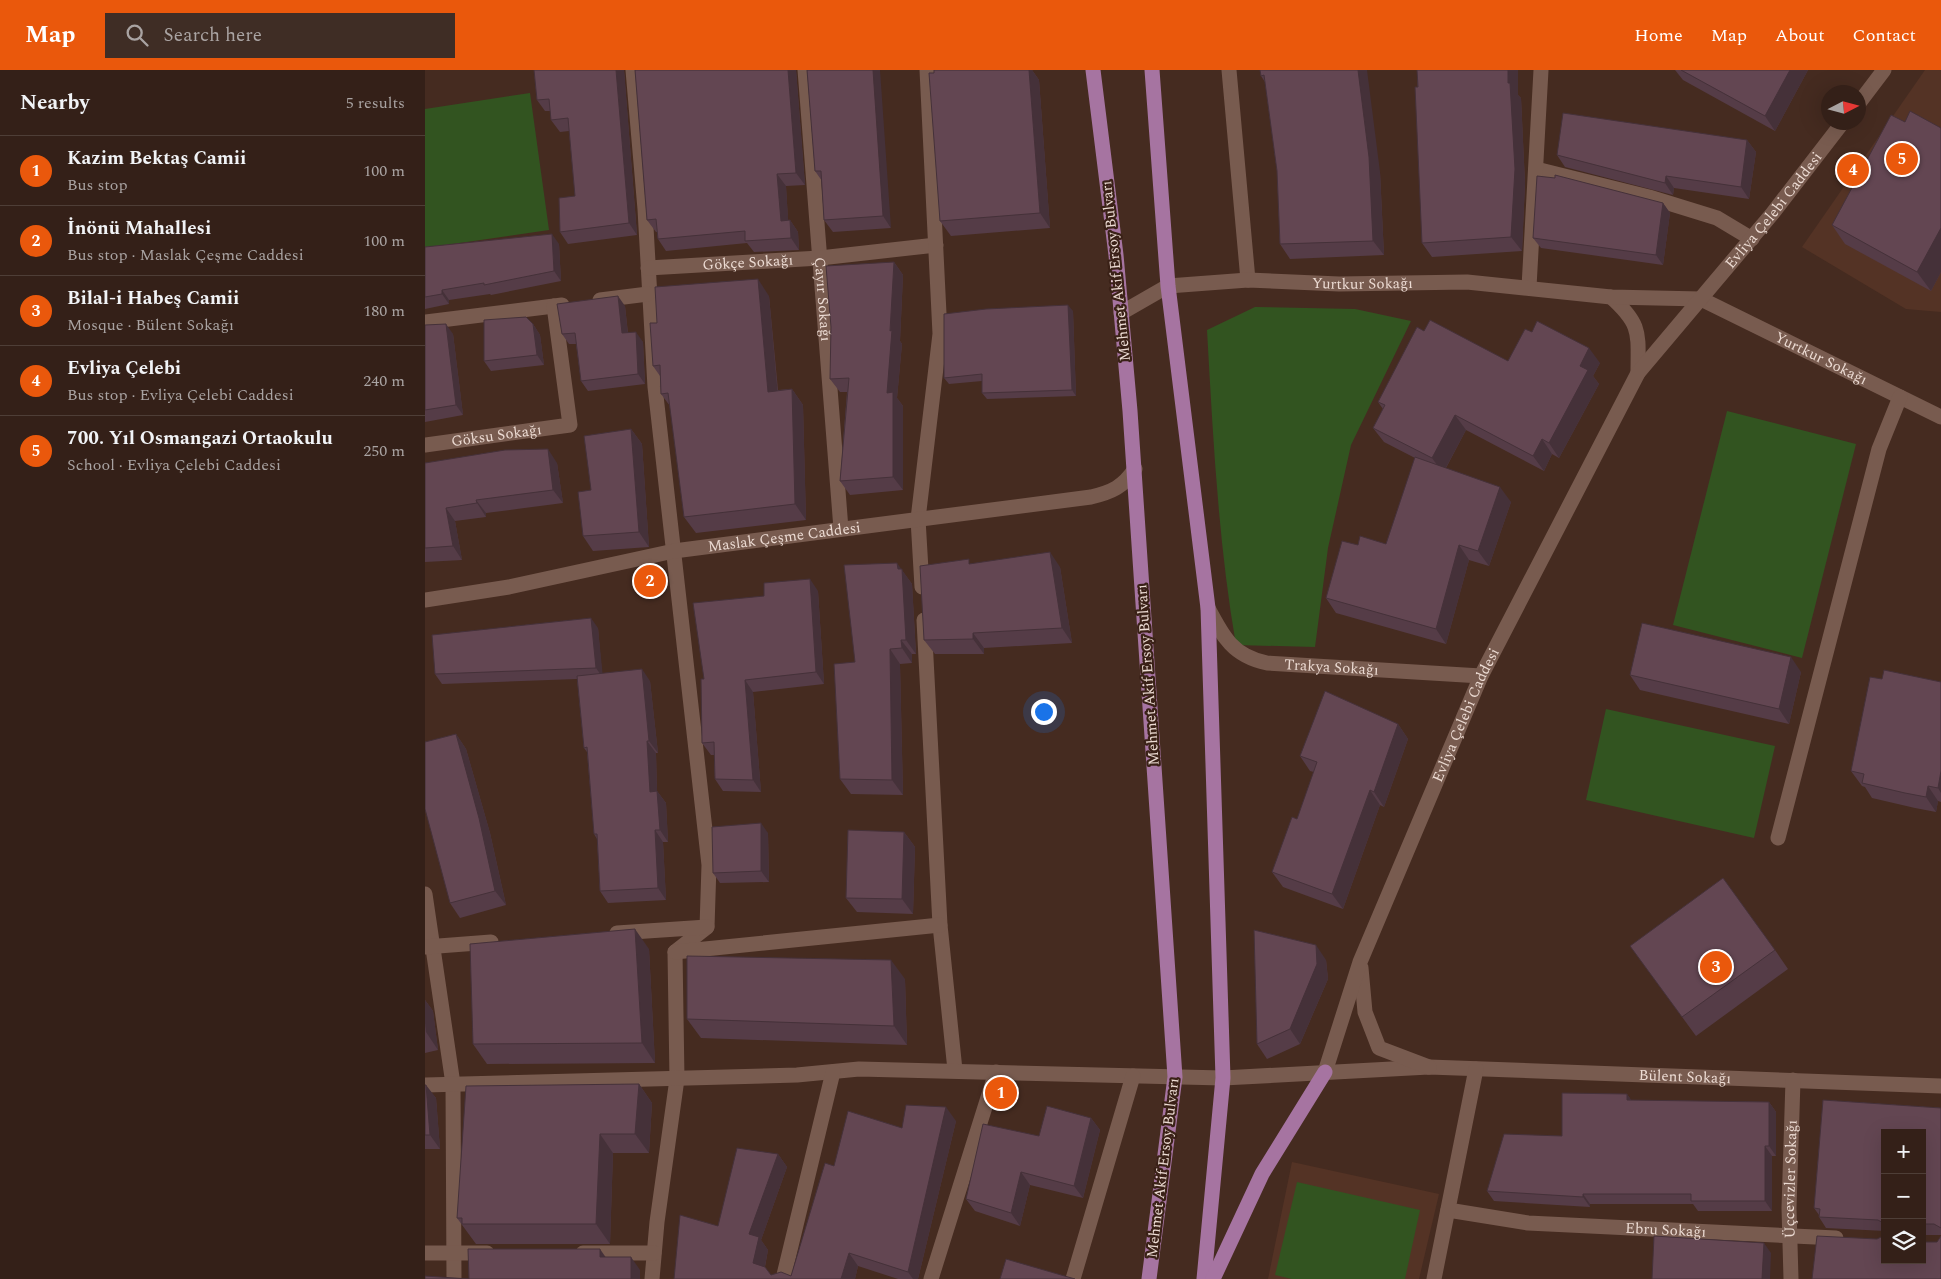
<!DOCTYPE html>
<html lang="en">
<head>
<meta charset="utf-8">
<style>
	:root { --surface:#342018; --page:#3f2d25; --text:#f1f3f6; --muted:#a9a3a2; --line:#4e3e37; --accent:#ea580c }
	body { margin:0; font-family:Spectral,serif; background:var(--page); color:var(--text) }
	.controls { position:absolute; right:15px; bottom:15px; display:grid; overflow:hidden; border-radius:0px; box-shadow:0 5px 20px #0002 }
	.controls button { width:45px; height:45px; display:grid; place-items:center; padding:0; border:0; border-bottom:1px solid var(--line); background:var(--surface); color:var(--text); font:25px sans-serif }
	.compass { position:absolute; left:1396px; top:15px; width:45px; height:45px; border-radius:50%; background:var(--surface); box-shadow:0 5px 20px #0002; rotate:84deg }
	.you { position:absolute; left:618px; top:641px; width:18px; height:18px; margin:-12px; border:4px solid #fff; border-radius:50%; background:#1a73e8; box-shadow:0 0 0 8px #1a73e833 }
	.badge { display:grid; place-items:center; width:32px; height:32px; border-radius:50%; background:var(--accent); color:#fff; font-size:16px; font-weight:700 }
	.pin { position:absolute; translate:-50% -50%; border:2px solid #fff; box-shadow:0 1px 5px #0006 }
	.list { margin:0; padding:0; list-style:none }
	h2 { display:flex; justify-content:space-between; align-items:center; height:65px; margin:0; padding:0 20px; font-size:21px }
	h2 small { font-size:16px; font-weight:400; color:var(--muted) }
	.list li { display:grid; grid-template-columns:32px 1fr auto; gap:15px; align-items:center; box-sizing:border-box; height:70px; padding:0 20px; border-top:1px solid var(--line) }
	.list b { display:block; font-size:19px; white-space:nowrap }
	.list p { margin:0; font-size:16px; white-space:nowrap; color:var(--muted) }
	.list em { font-size:16px; font-style:normal; color:var(--muted) }
	.icon { flex:none; width:28px; height:28px; fill:none; stroke:currentColor; stroke-width:2; stroke-linecap:round; stroke-linejoin:round }
	.map { position:relative; flex:none; width:1516px; height:1209px; overflow:hidden }
	header { display:flex; align-items:center; gap:30px; box-sizing:border-box; height:70px; padding:0 25px; background:var(--accent); color:#fff }
	header strong { font-size:24px }
	nav { display:flex; gap:28px; margin-inline-start:auto; font-size:18px }
	.search { width:350px; height:45px; background:var(--page); display:flex; align-items:center; gap:12px; box-sizing:border-box; padding:0 18px; border-radius:0px; color:var(--muted); font-size:19px }
	main { display:flex }
	aside { flex:1; background:var(--surface) }
	.map>svg:first-child { display:block }
</style>
</head>
<body>
<header>
<strong>Map</strong>
<div class="search"><svg class="icon" aria-label="search" viewBox="0 0 24 24"><circle cx="10" cy="10" r="6"/><path d="M15 15l6 6"/></svg>Search here</div>
<nav><a>Home</a><a>Map</a><a>About</a><a>Contact</a></nav>
</header>
<main>
<aside>
<h2>Nearby<small>5 results</small></h2>
<ul class="list">
<li><span class="badge">1</span><div><b>Kazim Bektaş Camii</b><p>Bus stop</p></div><em>100 m</em></li>
<li><span class="badge">2</span><div><b>İnönü Mahallesi</b><p>Bus stop · Maslak Çeşme Caddesi</p></div><em>100 m</em></li>
<li><span class="badge">3</span><div><b>Bilal-i Habeş Camii</b><p>Mosque · Bülent Sokağı</p></div><em>180 m</em></li>
<li><span class="badge">4</span><div><b>Evliya Çelebi</b><p>Bus stop · Evliya Çelebi Caddesi</p></div><em>240 m</em></li>
<li><span class="badge">5</span><div><b>700. Yıl Osmangazi Ortaokulu</b><p>School · Evliya Çelebi Caddesi</p></div><em>250 m</em></li>
</ul>
</aside>
<div class="map">
<svg width="1516" height="1209" viewBox="0 0 1516 1209">
	<rect width="100%" height="100%" fill="#452b20"/>
	<g fill="#543325">
		<path d="M1500,0H1516V242L1481,239L1377,177Z"/>
		<path d="M867,1092L1014,1124L994,1209H843Z"/>
	</g>
	<g fill="#325420">
		<path d="M105,23L124,160L0,178V39Z"/>
		<path d="M830,237L930,239L986,251L926,375L903,478L890,577L811,575C793,471 788,365 782,260Z"/>
		<path d="M1302,341L1431,374L1377,588L1248,555Z"/>
		<path d="M1181,639L1350,676L1329,768L1161,730Z"/>
		<path d="M872,1112L995,1140L980,1209H867L850,1205Z"/>
	</g>
	<g fill="none" stroke-linecap="round" stroke-linejoin="round">
		<g stroke="#785b4f" stroke-width="15">
			<path d="M208,0L220,139L230,317L284,795L282,857L250,882L252,1009L232,1152L227,1209"/>
			<path id="s1" d="M380,0L416,459"/>
			<path d="M804,0L823,210"/>
			<path d="M1111,99L1224,127L1292,148L1327,169"/>
			<path id="s2" d="M223,198L395,188L511,175"/>
			<path d="M1104,217L1116,0"/>
			<path id="s3" d="M1276,229L1516,347"/>
			<path d="M175,230L223,224"/>
			<path d="M0,252L137,235"/>
			<path id="s4" d="M0,375L145,355L129,236"/>
			<path d="M497,517L493,449L515,264L502,0"/>
			<path id="s5" d="M783,538C798,567 808,586 842,593L1056,606"/>
			<path d="M499,550L515,855L530,1000"/>
			<path d="M1353,768L1454,379L1475,327"/>
			<path d="M0,824L28,1014L29,1209"/>
			<path d="M192,863L282,857"/>
			<path d="M0,877L66,872"/>
			<path d="M250,882L515,855"/>
			<path id="s6" d="M0,1015L372,1005L434,999L798,1008L1004,997L1516,1016"/>
			<path id="s7" d="M1023,1140L1103,1153L1411,1168"/>
			<path d="M0,1183H62"/>
			<path d="M158,1183H229"/>
			<path d="M358,1209L408,1002"/>
			<path d="M506,1209L571,1002"/>
			<path d="M648,1209L708,1006"/>
			<path d="M1009,1209L1051,999"/>
			<path id="s8" d="M1366,1209L1364,1138L1368,1010"/>
		</g>
		<g stroke="#785b4f" stroke-width="15">
			<path d="M1434,33L1459,0"/>
			<path d="M1186,227C1217,255 1213,263 1213,303"/>
			<path id="s9" d="M696,243L743,216L823,210L914,214L1042,212L1186,227L1276,229"/>
			<path id="s10" d="M0,530L84,517L249,481L666,427C687,422 698,417 710,399"/>
			<path d="M936,898L940,942L954,978L1004,997"/>
			<path id="s11" d="M900,1002L935,892L1056,606L1213,303L1347,144L1418,52"/>
		</g>
		<g stroke="#a674a1" stroke-width="15">
			<path d="M668,0L691,185L705,341L750,1007L724,1209"/>
			<path d="M727,0L743,216L783,538L798,1008L779,1209"/>
			<path d="M788,1209L837,1104L900,1002"/>
		</g>
	</g>
	<g fill="#553c47">
		<path d="M109,0H199L212,165L143,174L135,162L150,126L144,61L135,62L126,50V41H120L112,30Z"/>
		<path d="M210,0H371L380,115L361,116L363,150H365L373,162L374,180L329,182L322,173L241,181L233,169L232,162H231L222,150Z"/>
		<path d="M382,0L466,158L408,162L399,150L397,111L390,101Z"/>
		<path d="M509,0H607L614,10L625,158L526,166L515,151Z"/>
		<path d="M835,0L955,102L959,185L865,189L855,174L852,101L840,12L836,6Z"/>
		<path d="M992,0H1093V25L1096,28L1100,113L1097,181L1007,187L997,173Z"/>
		<path d="M1250,0H1383L1350,61L1258,10Z"/>
		<path d="M1480,52L1516,58V202L1506,221L1420,174L1407,155Z"/>
		<path d="M1322,70L1331,82L1324,129L1249,118L1248,125L1140,97L1132,85Z"/>
		<path d="M1238,133L1245,143L1238,195L1116,178L1108,168Z"/>
		<path d="M134,174L136,211L66,225L65,224L24,230V234L0,239V177Z"/>
		<path d="M469,192L478,205L475,271L477,274L472,328L478,336V420L425,425L415,411L422,322H415L405,309Z"/>
		<path d="M344,226L353,320L367,319L378,335L381,450L271,463L259,447L245,336L236,324L235,306L228,296L232,253Z"/>
		<path d="M200,236L203,263L218,272L220,314L163,321L156,311L151,274H144L137,264Z"/>
		<path d="M648,241L651,326L562,329L557,323V311L524,314L519,308Z"/>
		<path d="M108,254L115,265L119,295L66,301L59,291Z"/>
		<path d="M0,255L28,264L38,345L0,352Z"/>
		<path d="M999,261L1083,291L1175,293L1168,306L1174,314L1134,388L1127,384L1119,401L1041,360L1021,398L1086,432L1064,496L1044,490L1021,574L911,543L901,528L933,475L961,474L990,388L959,372L948,358L958,339L953,332Z"/>
		<path d="M206,359L217,374L224,477L168,481L158,466Z"/>
		<path d="M0,393H132L138,433L61,443V447L30,451L37,490L0,492Z"/>
		<path d="M547,494L635,497L647,573L559,578V584H510L499,570Z"/>
		<path d="M476,499L487,514L491,584H487V593L475,594L478,725L426,724L415,709L430,592Z"/>
		<path d="M393,521L399,614L328,622L336,722L298,721L290,709L289,685H286L277,673L279,609Z"/>
		<path d="M173,558L177,604L225,611L233,683H231L232,721L241,733L243,772H238L241,830L183,833L175,821L172,769L169,764L162,682L159,678L152,609L17,614L10,604Z"/>
		<path d="M1376,602L1364,654L1215,620L1205,605Z"/>
		<path d="M1457,609L1516,612V732L1513,731L1511,742L1490,738L1447,728L1440,717L1437,716L1426,701Z"/>
		<path d="M973,654L983,669L959,737L955,735L918,839L858,817L847,802L872,749L889,702L885,701L875,686Z"/>
		<path d="M31,664L41,679L65,763L81,835L35,848L25,833Z"/>
		<path d="M479,762L490,777L488,844L432,842L421,828Z"/>
		<path d="M343,763L344,812L295,813L288,803Z"/>
		<path d="M224,879L230,993L62,994L48,974Z"/>
		<path d="M1350,880L1363,899L1271,966L1219,895Z"/>
		<path d="M901,890L903,909L875,974L842,989L832,974Z"/>
		<path d="M480,909L482,975L276,968L262,949Z"/>
		<path d="M0,930L8,941L13,980L0,983Z"/>
		<path d="M214,1014L227,1033L224,1083H188L185,1174H51L32,1148Z"/>
		<path d="M0,1015L11,1028L15,1079H0Z"/>
		<path d="M1202,1024L1206,1030L1344,1032L1351,1042V1086H1347V1141H1273L1268,1134H1165V1137L1069,1131L1062,1121L1137,1066Z"/>
		<path d="M1398,1030L1516,1038V1165H1497V1063H1460V1161L1401,1158L1394,1147V1145L1389,1138Z"/>
		<path d="M666,1048L675,1060L658,1128L605,1115L595,1156L550,1141L541,1129L614,1066Z"/>
		<path d="M531,1051L493,1209H473L433,1196L430,1209H249L353,1084L362,1097L336,1170L343,1180L340,1197L346,1205L366,1206L409,1096L477,1058Z"/>
	</g>
	<g fill="#453139">
		<path d="M191,0H199L212,165L204,153Z"/>
		<path d="M363,0H371L380,115L371,103Z"/>
		<path d="M448,0H455L466,158L458,146Z"/>
		<path d="M604,0H607L614,10L625,158L615,143Z"/>
		<path d="M933,0H942L955,102L959,185L948,171Z"/>
		<path d="M1083,0H1093V25L1096,28L1100,113L1097,181L1086,167Z"/>
		<path d="M1365,0H1383L1350,61L1340,46Z"/>
		<path d="M1322,70L1331,82L1324,129L1316,117Z"/>
		<path d="M352,104L361,116L364,163L356,151Z"/>
		<path d="M1241,106L1249,118L1248,125L1240,113Z"/>
		<path d="M1238,133L1245,143L1238,195L1231,185Z"/>
		<path d="M365,150L373,162L374,180L366,168Z"/>
		<path d="M1516,158V202L1506,221L1492,202Z"/>
		<path d="M127,164L134,174L136,211L129,201Z"/>
		<path d="M469,192L478,205L475,271L477,274L472,328L478,336V420L468,407L462,323Z"/>
		<path d="M333,209L344,226L354,338L343,322Z"/>
		<path d="M17,220L24,230V234L17,224Z"/>
		<path d="M193,226L200,236L204,274L197,263Z"/>
		<path d="M643,235L648,241L651,326L647,320Z"/>
		<path d="M21,254L28,264L38,345L31,335Z"/>
		<path d="M108,254L115,265L119,295L112,285Z"/>
		<path d="M211,262L218,272L220,314L213,304Z"/>
		<path d="M1164,278L1175,293L1168,306L1174,314L1134,388L1124,373L1155,296Z"/>
		<path d="M367,319L378,335L381,450L370,434Z"/>
		<path d="M1030,345L1041,360L1018,403L1007,388Z"/>
		<path d="M206,359L217,374L224,477L214,462Z"/>
		<path d="M1117,369L1127,384L1119,401L1108,386Z"/>
		<path d="M123,379L132,393L138,433L128,420Z"/>
		<path d="M1075,417L1086,432L1064,496L1053,481Z"/>
		<path d="M51,430L61,443V447L52,433Z"/>
		<path d="M21,438L30,451L37,490L28,476Z"/>
		<path d="M1034,475L1044,490L1021,574L1011,559Z"/>
		<path d="M625,482L635,497L647,573L637,558Z"/>
		<path d="M472,493L487,514L491,584L481,570Z"/>
		<path d="M385,509L393,521L399,614L391,602Z"/>
		<path d="M166,548L173,558L178,608L171,598Z"/>
		<path d="M548,563L559,578V584L548,569Z"/>
		<path d="M476,570L487,584V593L477,578Z"/>
		<path d="M465,579L475,594L478,725L467,710Z"/>
		<path d="M1366,587L1376,602L1364,654L1354,639Z"/>
		<path d="M217,599L225,611L233,683L224,671Z"/>
		<path d="M320,610L328,622L336,722L328,710Z"/>
		<path d="M973,654L983,669L959,737L949,722Z"/>
		<path d="M31,664L41,679L65,763L81,835L70,821Z"/>
		<path d="M222,671L231,683L232,721L241,733L243,772L235,760L225,722Z"/>
		<path d="M1516,701V723L1513,718Z"/>
		<path d="M1503,716L1513,731L1511,742L1501,727Z"/>
		<path d="M945,720L955,735L918,839L907,824Z"/>
		<path d="M336,753L343,763L344,812L336,801Z"/>
		<path d="M230,760L238,772L241,830L233,818Z"/>
		<path d="M479,762L490,777L488,844L477,829Z"/>
		<path d="M210,859L224,879L230,993L217,973Z"/>
		<path d="M891,875L901,890L903,909L875,974L865,959Z"/>
		<path d="M466,890L480,909L482,975L469,956Z"/>
		<path d="M0,930L8,941L13,980L1,962L0,953Z"/>
		<path d="M214,1014L227,1033L224,1083L210,1064Z"/>
		<path d="M1,1015L11,1028L15,1079L5,1065Z"/>
		<path d="M1202,1024L1209,1034L1202,1030Z"/>
		<path d="M1344,1032L1351,1042V1086L1344,1076Z"/>
		<path d="M521,1037L531,1051L493,1209H488L483,1202Z"/>
		<path d="M666,1048L675,1060L658,1128L649,1116Z"/>
		<path d="M175,1064L188,1083L185,1174L171,1154Z"/>
		<path d="M1340,1076L1347,1086V1141L1340,1131Z"/>
		<path d="M353,1084L362,1097L336,1170L343,1180L338,1206L328,1193L324,1164Z"/>
		<path d="M596,1102L605,1115L595,1156L586,1143Z"/>
		<path d="M1158,1124L1165,1134V1137L1158,1127Z"/>
		<path d="M1339,1173L1346,1183L1345,1209H1337Z"/>
		<path d="M175,1179L184,1192L175,1187Z"/>
		<path d="M424,1183L433,1196L430,1209H416Z"/>
		<path d="M206,1187L215,1200V1209H206Z"/>
	</g>
	<g fill="#634652" stroke="#453139">
		<path d="M109,0H191L204,153L135,162L134,128L150,126L143,48L126,50L124,29L112,30Z"/>
		<path d="M210,0H363L371,103L352,104L356,151L365,150L366,168L320,171V161L233,169L231,149L222,150Z"/>
		<path d="M382,0H448L458,146L399,150L396,101H390Z"/>
		<path d="M509,0H604L615,143L515,151L504,3H509Z"/>
		<path d="M835,0H933L944,87L948,171L855,174L852,101L839,5L836,6Z"/>
		<path d="M992,0H1083V13H1085L1090,99L1086,167L997,173L990,17H993Z"/>
		<path d="M1256,0H1365L1340,46Z"/>
		<path d="M1485,41L1516,58V158L1492,202L1407,155L1466,45L1480,52Z"/>
		<path d="M1138,43L1322,70L1316,117L1241,106L1240,113L1132,85Z"/>
		<path d="M1130,105L1238,133L1231,185L1108,168L1112,106L1130,108Z"/>
		<path d="M127,164L129,201L59,215V213L17,220V224L0,227V177Z"/>
		<path d="M469,192L465,261L467,260L462,323L468,322V407L415,411L424,308L405,309L406,257L401,196Z"/>
		<path d="M333,209L343,322L367,319L370,434L259,447L243,323L236,324L235,295L228,296L225,253H232L230,217Z"/>
		<path d="M193,226L197,263L211,262L213,304L156,311L150,263L137,264L132,234Z"/>
		<path d="M643,235L647,320L557,323V304L519,308V244L561,239Z"/>
		<path d="M101,247L108,254L112,285L59,291V250Z"/>
		<path d="M1005,250L1083,291L1100,259L1107,262L1112,251L1164,278L1155,296L1163,300L1124,373L1117,369L1108,386L1030,345L1007,388L948,358L960,335L953,332L992,257L999,261Z"/>
		<path d="M21,254L31,335L0,340V255Z"/>
		<path d="M206,359L214,462L158,466L153,422L166,420L159,366Z"/>
		<path d="M123,379L128,420L51,430L52,433L21,438L28,476L0,478V393L80,380Z"/>
		<path d="M990,387L1075,417L1053,481L1034,475L1011,559L901,528L917,471L933,475L935,466L961,474Z"/>
		<path d="M625,482L637,558L548,563V569L499,570L495,496L544,489V494Z"/>
		<path d="M472,493L473,499H477L481,570H476L477,578L465,579L467,710L415,709L409,594L430,592L419,495Z"/>
		<path d="M385,509L391,602L320,610L328,710L290,709L289,672L277,673L276,609H279L268,533L339,526V513Z"/>
		<path d="M166,548L171,598L10,604L7,565Z"/>
		<path d="M1217,553L1366,587L1354,639L1205,605Z"/>
		<path d="M217,599L224,671H222L225,722L232,721L235,760H230L233,818L175,821L172,764H169L162,677L159,678L152,606Z"/>
		<path d="M1459,600L1516,612V701L1513,718L1503,716L1501,727L1480,723L1437,713L1439,704L1426,701L1445,607L1457,609Z"/>
		<path d="M900,621L973,654L949,722L945,720L907,824L847,802L867,747L872,749L892,692L875,686Z"/>
		<path d="M31,664L54,748L70,821L25,833L0,739V672Z"/>
		<path d="M336,753V801L288,803L287,757Z"/>
		<path d="M423,760L479,762L477,829L421,828Z"/>
		<path d="M1298,808L1350,880L1257,947L1205,876Z"/>
		<path d="M210,859L217,973L48,974L45,874Z"/>
		<path d="M829,860L891,875L892,894L865,959L832,974Z"/>
		<path d="M262,886L466,890L469,956L262,949Z"/>
		<path d="M214,1014L210,1064H175L171,1154H37V1148H32L41,1016Z"/>
		<path d="M0,1015H1L5,1065H0Z"/>
		<path d="M1137,1023L1202,1024V1030L1344,1032V1076H1340V1131H1266V1124H1158V1127L1062,1121L1079,1064L1137,1066Z"/>
		<path d="M1398,1030L1516,1038V1158L1509,1154H1497V1063H1460V1154L1453,1150L1394,1147L1395,1139L1389,1138Z"/>
		<path d="M481,1035L521,1037L483,1202L424,1183L416,1209H249L255,1145L293,1156L312,1078L353,1084L324,1164L334,1167L328,1193L340,1197L346,1205L356,1202L366,1206L400,1093L409,1096L423,1041L477,1058Z"/>
		<path d="M622,1036L666,1048L649,1116L596,1102L586,1143L541,1129L558,1054L614,1066Z"/>
		<path d="M1460,1165V1190H1497V1172H1512L1516,1166V1209H1387L1392,1166L1452,1169Z"/>
		<path d="M1229,1166L1339,1173L1337,1209H1227Z"/>
		<path d="M43,1179H175V1187H206V1209H0V1206L44,1209Z"/>
		<path d="M581,1189L650,1209H575Z"/>
	</g>
	<g text-anchor="middle" dominant-baseline="central" stroke-width="4.5" stroke-linejoin="round" paint-order="stroke">
		<g font-size="15" fill="#ecdbd3" stroke="#3a2117">
			<text stroke="none"><textPath href="#s11" startOffset="979">Evliya Çelebi Caddesi</textPath></text>
			<text stroke="none"><textPath href="#s2" startOffset="100">Gökçe Sokağı</textPath></text>
			<text transform="translate(691 201) rotate(-96)">Mehmet Akif Ersoy Bulvarı</text>
			<text stroke="none"><textPath href="#s9" startOffset="249">Yurtkur Sokağı</textPath></text>
			<text stroke="none"><textPath href="#s1" startOffset="230">Çayır Sokağı</textPath></text>
			<text stroke="none"><textPath href="#s3" startOffset="134">Yurtkur Sokağı</textPath></text>
			<text stroke="none"><textPath href="#s4" startOffset="72">Göksu Sokağı</textPath></text>
			<text stroke="none"><textPath href="#s10" startOffset="365">Maslak Çeşme Caddesi</textPath></text>
			<text stroke="none"><textPath href="#s5" startOffset="149">Trakya Sokağı</textPath></text>
			<text transform="translate(723 605) rotate(-94)">Mehmet Akif Ersoy Bulvarı</text>
			<text stroke="none"><textPath href="#s11" startOffset="384">Evliya Çelebi Caddesi</textPath></text>
			<text stroke="none"><textPath href="#s6" startOffset="1261">Bülent Sokağı</textPath></text>
			<text transform="translate(738 1098) rotate(-83)">Mehmet Akif Ersoy Bulvarı</text>
			<text stroke="none"><textPath href="#s8" startOffset="100">Üçcevizler Sokağı</textPath></text>
			<text stroke="none"><textPath href="#s7" startOffset="219">Ebru Sokağı</textPath></text>
		</g>
	</g>
</svg>
<div class="controls">
<button>+</button>
<button>−</button>
<button><svg class="icon" aria-label="layers" viewBox="0 0 24 24"><path d="M12 4l9 5-9 5-9-5zM3 14l9 5 9-5"/></svg></button>
</div>
<svg class="compass" viewBox="-18 -18 36 36"><path d="M0-13l5 13h-10z" fill="#e53935"/><path d="M0 13l5-13h-10z" fill="#a9a3a2"/></svg>
<div class="you"></div>
<div class="pin badge" style="left:576px;top:1023px">1</div>
<div class="pin badge" style="left:225px;top:511px">2</div>
<div class="pin badge" style="left:1291px;top:897px">3</div>
<div class="pin badge" style="left:1428px;top:100px">4</div>
<div class="pin badge" style="left:1477px;top:89px">5</div>
</div>
</main>
</body>
</html>
